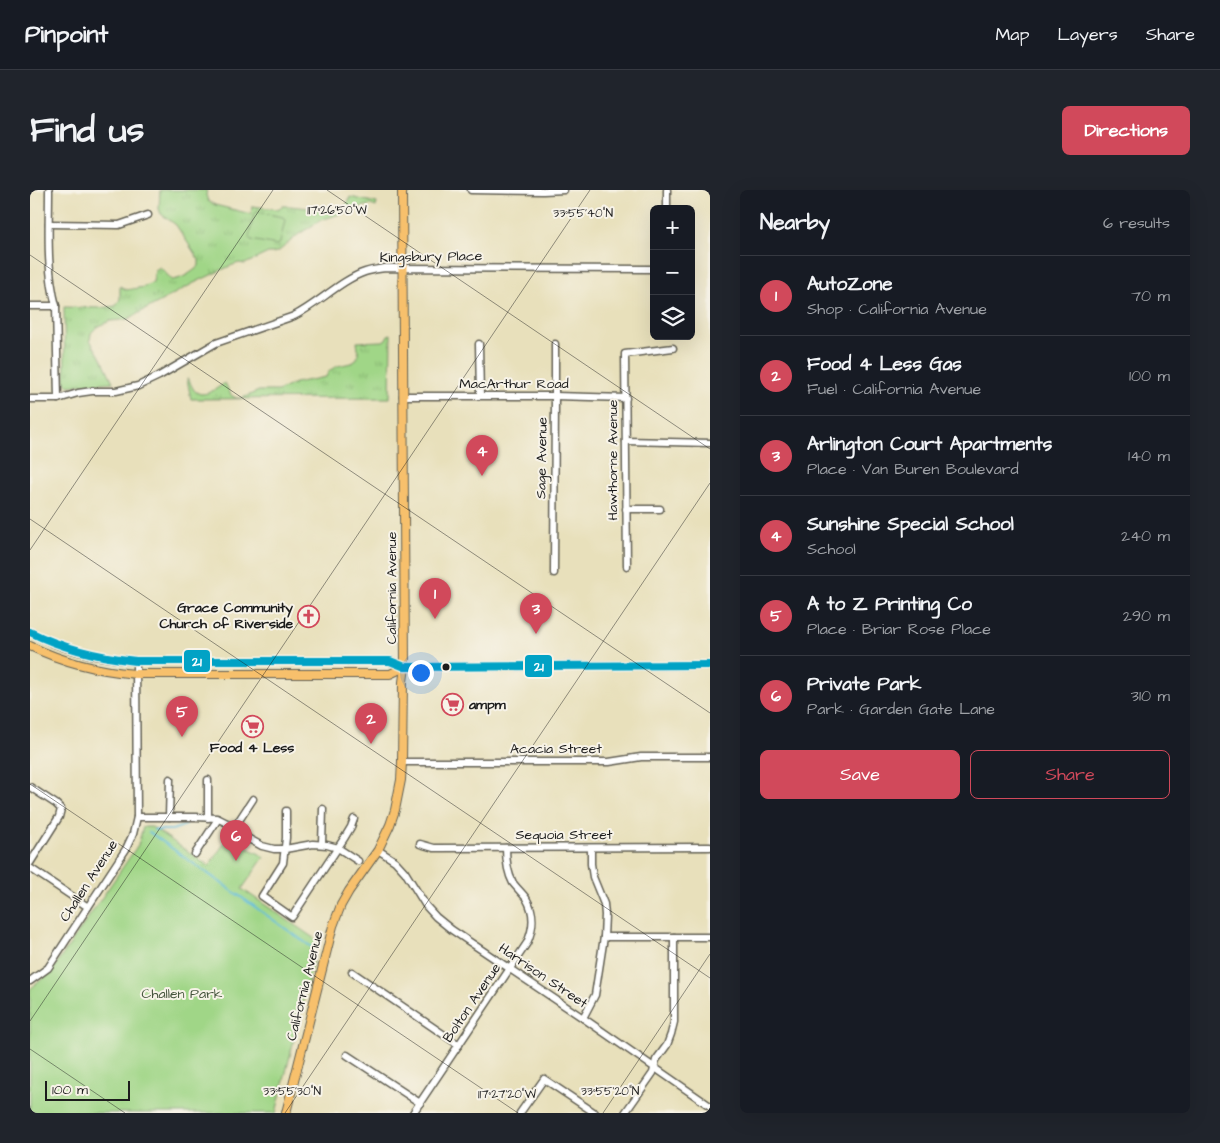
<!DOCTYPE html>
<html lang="en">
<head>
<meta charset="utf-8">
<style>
	:root { --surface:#171b24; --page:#20242c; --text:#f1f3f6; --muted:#9ea1a6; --line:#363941; --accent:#d1495b }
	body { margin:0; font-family:"Architects Daughter",sans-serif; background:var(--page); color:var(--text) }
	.controls { position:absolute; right:15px; top:15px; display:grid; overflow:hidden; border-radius:8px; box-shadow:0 5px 20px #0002 }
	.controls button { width:45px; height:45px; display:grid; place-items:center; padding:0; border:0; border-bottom:1px solid var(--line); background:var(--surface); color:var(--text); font:25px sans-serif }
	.scale { position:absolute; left:15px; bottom:12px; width:85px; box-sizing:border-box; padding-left:5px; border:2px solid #1c1c1c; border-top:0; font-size:14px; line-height:18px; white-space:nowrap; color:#1c1c1c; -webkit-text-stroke:4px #f7f3e8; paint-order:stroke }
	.you { position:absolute; left:390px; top:482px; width:18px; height:18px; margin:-12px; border:4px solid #fff; border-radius:50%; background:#1a73e8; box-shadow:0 0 0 8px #1a73e833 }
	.badge { display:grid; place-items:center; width:32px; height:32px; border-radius:50%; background:var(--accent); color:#fff; font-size:16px; font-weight:700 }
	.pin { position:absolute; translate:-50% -41px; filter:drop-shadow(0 1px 2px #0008) }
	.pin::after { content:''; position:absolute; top:26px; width:18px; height:15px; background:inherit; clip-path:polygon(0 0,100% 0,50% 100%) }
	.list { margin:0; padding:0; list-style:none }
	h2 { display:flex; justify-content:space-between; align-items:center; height:65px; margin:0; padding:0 20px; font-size:21px }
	h2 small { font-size:16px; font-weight:400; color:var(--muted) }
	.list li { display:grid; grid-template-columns:32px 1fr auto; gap:15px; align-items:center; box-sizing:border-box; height:80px; padding:0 20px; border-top:1px solid var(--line) }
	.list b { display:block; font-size:19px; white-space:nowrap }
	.list p { margin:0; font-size:16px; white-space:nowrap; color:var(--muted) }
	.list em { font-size:16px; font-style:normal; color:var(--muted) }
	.actions { display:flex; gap:10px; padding:15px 20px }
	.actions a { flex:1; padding:11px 0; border:1px solid var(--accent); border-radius:8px; text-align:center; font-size:18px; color:var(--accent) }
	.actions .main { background:var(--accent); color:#fff }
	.icon { flex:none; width:28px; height:28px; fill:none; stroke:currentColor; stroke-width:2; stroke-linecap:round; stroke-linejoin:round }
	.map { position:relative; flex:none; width:680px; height:923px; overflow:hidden; border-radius:8px }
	header { display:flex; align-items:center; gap:30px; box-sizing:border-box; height:70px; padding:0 25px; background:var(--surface); border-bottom:1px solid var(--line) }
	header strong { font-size:24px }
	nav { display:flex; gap:28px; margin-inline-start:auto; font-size:18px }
	.intro { display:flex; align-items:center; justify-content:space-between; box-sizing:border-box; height:120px; padding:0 30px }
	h1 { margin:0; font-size:35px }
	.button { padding:12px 22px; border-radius:8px; background:var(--accent); color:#fff; font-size:18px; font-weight:700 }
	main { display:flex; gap:30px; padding:0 30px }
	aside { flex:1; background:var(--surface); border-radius:8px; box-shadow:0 5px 20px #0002 }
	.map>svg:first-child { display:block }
</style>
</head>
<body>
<header>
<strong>Pinpoint</strong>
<nav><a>Map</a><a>Layers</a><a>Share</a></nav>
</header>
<div class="intro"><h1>Find us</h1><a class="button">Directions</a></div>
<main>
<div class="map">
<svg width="680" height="923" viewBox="0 0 680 923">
	<defs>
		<pattern id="grass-tufts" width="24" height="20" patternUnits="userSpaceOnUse" patternTransform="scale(1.25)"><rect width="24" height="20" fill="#a0d687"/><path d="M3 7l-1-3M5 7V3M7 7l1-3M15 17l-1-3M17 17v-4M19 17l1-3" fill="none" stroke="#89b774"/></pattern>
	</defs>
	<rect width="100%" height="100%" fill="#f7f3e8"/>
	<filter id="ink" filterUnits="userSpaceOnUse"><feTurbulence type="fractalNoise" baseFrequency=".02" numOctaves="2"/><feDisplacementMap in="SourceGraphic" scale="10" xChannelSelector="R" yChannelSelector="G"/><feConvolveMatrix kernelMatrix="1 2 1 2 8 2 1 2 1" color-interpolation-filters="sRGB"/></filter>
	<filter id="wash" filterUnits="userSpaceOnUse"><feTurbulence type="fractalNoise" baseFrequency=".0096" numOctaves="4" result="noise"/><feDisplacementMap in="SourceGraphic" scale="20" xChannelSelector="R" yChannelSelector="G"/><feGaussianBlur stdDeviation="1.12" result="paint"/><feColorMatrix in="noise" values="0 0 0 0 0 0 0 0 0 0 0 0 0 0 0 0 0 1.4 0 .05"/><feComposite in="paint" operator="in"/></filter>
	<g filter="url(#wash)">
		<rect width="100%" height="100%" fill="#e8e0bb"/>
		<g fill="url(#grass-tufts)" stroke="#5e7952">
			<path d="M130,0H177L176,5L178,11L185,15L221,24L222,16L247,19L253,16H260L309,21L314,20L320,7L347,13L346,17L341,15L335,16L291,30L269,44L249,61L243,63H238L215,74L209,73L200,76L164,93L98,129L92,130L80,131L67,137L61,143L60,150L74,173L83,192L38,196L35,193L34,117L69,118L86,116L90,109V96L96,100L114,97L123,92L125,80L130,77L142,90C152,89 161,83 169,76V70L146,35L131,24L129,19Z"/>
			<path d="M361,144L360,208L161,209L157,189H158C160,192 162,197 164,200C173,210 187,198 195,193L201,205L206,208H212L229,201H248L265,193L296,187C301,174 313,176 324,172C330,166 328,160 327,152L353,151L356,149L358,145Z"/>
		</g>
		<g fill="#a0d687" stroke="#5e7952">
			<path d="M227,22L253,27L255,30L250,53L247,55L221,50L219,47L224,24Z"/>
			<path d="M113,637H122L179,676L199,646L215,657L228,663L234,667L212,699L288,751L246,923H0V799L21,782L108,655Z"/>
		</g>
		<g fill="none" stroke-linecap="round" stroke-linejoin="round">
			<g stroke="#5cbbda" stroke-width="2">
				<path d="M124,640H142L156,635"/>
				<path d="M119,642L283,758"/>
			</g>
		</g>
	</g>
	<g filter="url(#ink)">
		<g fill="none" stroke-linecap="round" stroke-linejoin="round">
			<defs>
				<g id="minor">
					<path d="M19,0C19,39 16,78 26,116L28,209"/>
					<path d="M441,0L513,1L534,0"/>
					<path d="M637,19V0"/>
					<path d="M19,34L89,35L118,25"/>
					<path d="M0,116H26"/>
					<path d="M449,154L450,205"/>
					<path d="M373,206H525L596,208"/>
					<path d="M0,209H28L48,203L62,201H86L108,196L129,186L186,153L264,126C288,114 311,90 335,82C341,80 349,79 355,78L624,79"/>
					<path d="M596,251L680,253"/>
					<path d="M596,319H630"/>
					<path d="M597,376L595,164L643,158"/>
					<path d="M524,383L525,206V154"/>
					<path d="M372,572H579L611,567H680"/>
					<path d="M0,597L26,614L31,619L29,627L0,673"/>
					<path d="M256,621V648L253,673L232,706L262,727L315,647L321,637L324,629"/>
					<path d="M107,627H166L187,628L197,633L219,649L232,656L244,659H255L283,654L297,655L308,658L328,671"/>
					<path d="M139,627L140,589"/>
					<path d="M178,628V590"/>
					<path d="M204,638L223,609"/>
					<path d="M292,654L293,619"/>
					<path d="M390,654L404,658L680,657"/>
					<path d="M348,660L365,671L375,682L396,716L406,727L422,740L553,828L680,916"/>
					<path d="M165,664L188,629"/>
					<path d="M0,678L58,717"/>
					<path d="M574,747H680"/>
					<path d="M322,782L429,855"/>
					<path d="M0,791L18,778L96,659L103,644L107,627L106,471"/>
					<path d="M553,828L565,805L574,747L575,725L574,714L563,687L561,674V658"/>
					<path d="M317,865L390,913"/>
					<path d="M383,923L497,753C504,737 505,723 496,708C492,703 487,698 483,693C477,682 476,670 476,658"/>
					<path d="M490,923L514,889L565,923"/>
					<path d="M595,923L623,883L626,870L637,855L641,844L644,832V747"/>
				</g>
				<g id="major">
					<path d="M0,442C33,460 68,468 106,471H360L375,477L680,475"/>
					<path d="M0,456C33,472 69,481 106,484H360L375,477"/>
					<path d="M256,923L303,736L311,715L319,701L348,660L360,635L365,620L371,590L372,572L373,492L375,477L372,0"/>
				</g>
			</defs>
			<use href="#minor" stroke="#636154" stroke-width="9"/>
			<use href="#major" stroke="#636154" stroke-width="10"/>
			<use href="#minor" stroke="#fff" stroke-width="6"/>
			<use href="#major" stroke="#f7c06c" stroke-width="8"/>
			<defs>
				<path id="bus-1" d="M0,442C34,459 68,467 106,471H360L375,477L680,475"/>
			</defs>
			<use href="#bus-1" stroke="#f7f3e8" stroke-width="11"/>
			<use href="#bus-1" stroke="#01a2c5" stroke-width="8"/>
		</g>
	</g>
	<path fill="none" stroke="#1c1c1c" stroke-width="1" stroke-opacity="0.45" d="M297,0L680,259M0,65L680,523M0,329L680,788M0,360L243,0M0,594L488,923M0,831L560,0M0,859L95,923M255,923L680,293M573,923L680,764"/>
	<defs>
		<symbol id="church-ring" viewBox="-11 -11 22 22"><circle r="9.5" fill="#f7f3e8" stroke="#d1495b" stroke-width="1.5"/><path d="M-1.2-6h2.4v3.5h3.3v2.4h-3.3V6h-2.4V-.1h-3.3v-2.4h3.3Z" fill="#d1495b"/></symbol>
		<symbol id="supermarket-ring" viewBox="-11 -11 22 22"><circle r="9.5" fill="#f7f3e8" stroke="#d1495b" stroke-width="1.5"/><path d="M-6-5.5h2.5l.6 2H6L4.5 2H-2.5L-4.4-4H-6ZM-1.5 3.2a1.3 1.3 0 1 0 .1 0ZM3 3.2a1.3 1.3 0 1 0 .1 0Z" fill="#d1495b"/></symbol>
	</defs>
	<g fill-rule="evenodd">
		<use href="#church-ring" x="266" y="414" width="25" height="25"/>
		<use href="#supermarket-ring" x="410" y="502" width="25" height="25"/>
		<use href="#supermarket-ring" x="210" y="524" width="25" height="25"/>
	</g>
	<circle fill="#1c1c1c" stroke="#f7f3e8" stroke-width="2" cx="416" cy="477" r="4.5"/>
	<g text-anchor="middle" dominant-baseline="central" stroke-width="4" stroke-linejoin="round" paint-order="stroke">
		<g font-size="14" fill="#1c1c1c" stroke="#f7f3e8">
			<text transform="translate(401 67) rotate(-1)">Kingsbury Place</text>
			<text x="484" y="194">MacArthur Road</text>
			<text transform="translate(512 268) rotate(-89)">Sage Avenue</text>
			<text transform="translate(583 270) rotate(-90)">Hawthorne Avenue</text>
			<text transform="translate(362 398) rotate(-90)">California Avenue</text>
			<text x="526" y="559">Acacia Street</text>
			<text x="534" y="645">Sequoia Street</text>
			<text transform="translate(59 691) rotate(-57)">Challen Avenue</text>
			<text transform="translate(513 786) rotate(34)">Harrison Street</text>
			<text transform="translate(275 796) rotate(-76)">California Avenue</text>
			<text transform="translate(442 813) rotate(-56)">Bolton Avenue</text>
		</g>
		<g font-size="14" font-weight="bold" fill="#1c1c1c" stroke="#f7f3e8" text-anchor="end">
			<text x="263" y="418">Grace Community<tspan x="263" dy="16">Church of Riverside</tspan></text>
			<text x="439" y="515" text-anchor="start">ampm</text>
			<text x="222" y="558" text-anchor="middle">Food 4 Less</text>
		</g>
		<g font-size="14" fill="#44543c" stroke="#f7f3e8">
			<text x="152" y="804">Challen Park</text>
		</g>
	</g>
	<g font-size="12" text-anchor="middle" fill="#1c1c1c" stroke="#f7f3e8" stroke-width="4" stroke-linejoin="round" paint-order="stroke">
		<text x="307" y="24">117°26'50"W</text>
		<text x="553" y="27">33°55'40"N</text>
		<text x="262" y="905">33°55'30"N</text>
		<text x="580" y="905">33°55'20"N</text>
		<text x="477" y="908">117°27'20"W</text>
	</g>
	<g stroke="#f7f3e8" stroke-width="2">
		<rect x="153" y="459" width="28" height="24" rx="5" fill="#01a2c5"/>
		<rect x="494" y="464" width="29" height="24" rx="5" fill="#01a2c5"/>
	</g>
	<g font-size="14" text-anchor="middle" font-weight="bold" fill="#fff">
		<text x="167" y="476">21</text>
		<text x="509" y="481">21</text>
	</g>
</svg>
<div class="controls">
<button>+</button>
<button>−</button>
<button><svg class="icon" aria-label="layers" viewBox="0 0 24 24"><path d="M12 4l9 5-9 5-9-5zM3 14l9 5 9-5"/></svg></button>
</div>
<div class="scale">100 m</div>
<div class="you"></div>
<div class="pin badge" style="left:405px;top:429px">1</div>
<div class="pin badge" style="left:341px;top:554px">2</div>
<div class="pin badge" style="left:506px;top:444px">3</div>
<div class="pin badge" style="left:452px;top:286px">4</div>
<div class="pin badge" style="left:152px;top:547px">5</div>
<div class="pin badge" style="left:206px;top:671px">6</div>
</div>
<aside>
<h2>Nearby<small>6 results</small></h2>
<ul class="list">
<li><span class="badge">1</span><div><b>AutoZone</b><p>Shop · California Avenue</p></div><em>70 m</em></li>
<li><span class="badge">2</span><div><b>Food 4 Less Gas</b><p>Fuel · California Avenue</p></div><em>100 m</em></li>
<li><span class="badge">3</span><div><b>Arlington Court Apartments</b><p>Place · Van Buren Boulevard</p></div><em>140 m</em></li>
<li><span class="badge">4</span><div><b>Sunshine Special School</b><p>School</p></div><em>240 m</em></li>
<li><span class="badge">5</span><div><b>A to Z Printing Co</b><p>Place · Briar Rose Place</p></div><em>290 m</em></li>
<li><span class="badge">6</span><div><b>Private Park</b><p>Park · Garden Gate Lane</p></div><em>310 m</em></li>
</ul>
<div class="actions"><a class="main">Save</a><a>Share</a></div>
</aside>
</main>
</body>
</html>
